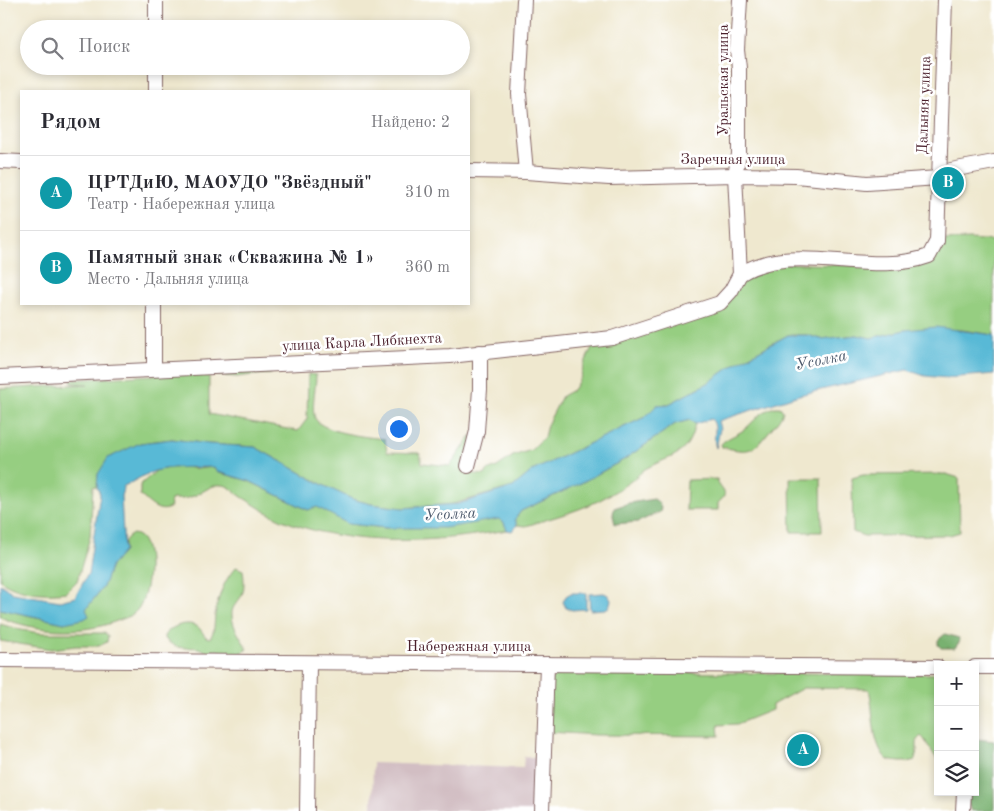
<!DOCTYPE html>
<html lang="ru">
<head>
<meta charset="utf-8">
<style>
	:root { --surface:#fff; --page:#f2f2f3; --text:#2b2b33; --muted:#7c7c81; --line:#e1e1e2; --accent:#b5179e }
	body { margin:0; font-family:"Old Standard TT",serif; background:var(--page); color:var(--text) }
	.controls { position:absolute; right:15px; bottom:15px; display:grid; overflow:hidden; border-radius:0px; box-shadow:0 2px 8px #0003 }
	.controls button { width:45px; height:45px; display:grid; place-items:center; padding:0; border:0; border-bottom:1px solid var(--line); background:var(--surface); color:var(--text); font:25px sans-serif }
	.you { position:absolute; left:398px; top:428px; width:18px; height:18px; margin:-12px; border:4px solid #fff; border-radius:50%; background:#1a73e8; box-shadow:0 0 0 8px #1a73e833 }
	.badge { display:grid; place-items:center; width:32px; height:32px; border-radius:50%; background:var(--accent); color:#fff; font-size:16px; font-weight:700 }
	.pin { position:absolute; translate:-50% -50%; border:2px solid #fff; box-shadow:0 1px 5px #0006 }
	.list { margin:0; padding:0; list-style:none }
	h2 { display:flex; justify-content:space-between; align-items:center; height:65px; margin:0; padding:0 20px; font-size:21px }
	h2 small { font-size:16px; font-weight:400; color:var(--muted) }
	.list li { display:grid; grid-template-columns:32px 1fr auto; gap:15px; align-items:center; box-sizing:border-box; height:75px; padding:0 20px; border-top:1px solid var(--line) }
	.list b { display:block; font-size:19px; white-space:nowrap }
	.list p { margin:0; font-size:16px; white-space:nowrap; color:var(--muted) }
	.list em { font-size:16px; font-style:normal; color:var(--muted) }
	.icon { flex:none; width:28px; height:28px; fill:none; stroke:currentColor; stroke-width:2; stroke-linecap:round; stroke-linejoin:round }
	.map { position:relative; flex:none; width:994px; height:811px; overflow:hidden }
	.search { position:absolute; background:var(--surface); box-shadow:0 2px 8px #0003; left:20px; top:20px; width:450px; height:55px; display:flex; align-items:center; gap:12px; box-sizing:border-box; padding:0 18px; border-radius:28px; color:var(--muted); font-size:19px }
	.panel { position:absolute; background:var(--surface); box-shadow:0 2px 8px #0003; left:20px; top:90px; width:450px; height:215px; border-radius:0px }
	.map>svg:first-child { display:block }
</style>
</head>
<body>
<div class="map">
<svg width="994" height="811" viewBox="0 0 994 811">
	<rect width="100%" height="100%" fill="#fff"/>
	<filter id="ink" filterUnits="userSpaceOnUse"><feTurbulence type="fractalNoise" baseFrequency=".02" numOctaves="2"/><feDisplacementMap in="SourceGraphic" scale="10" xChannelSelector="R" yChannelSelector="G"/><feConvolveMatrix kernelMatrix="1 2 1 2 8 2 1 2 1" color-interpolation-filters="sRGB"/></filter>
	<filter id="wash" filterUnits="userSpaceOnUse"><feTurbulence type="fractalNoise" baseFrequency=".0096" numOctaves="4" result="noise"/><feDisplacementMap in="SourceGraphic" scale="20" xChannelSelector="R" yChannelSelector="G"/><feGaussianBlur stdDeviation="1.12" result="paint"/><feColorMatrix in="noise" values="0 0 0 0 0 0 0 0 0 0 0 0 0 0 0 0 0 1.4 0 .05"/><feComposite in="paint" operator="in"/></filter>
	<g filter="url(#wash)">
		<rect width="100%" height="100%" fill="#efe8cf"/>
		<path fill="#d2bec3" d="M524,757H537L536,811H372L373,763L523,768Z"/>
		<g fill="#96ce81" stroke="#707656">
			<path d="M970,239L994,241V335L962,330H905L871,338L857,335L821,339L807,335H788L733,365L708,383L669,404L657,405L645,417L532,471L513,487L453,504L403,508L371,504L352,499L323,485L255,447L209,444L172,439L140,443L98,474L97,487L93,486L90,537L77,581L66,592C44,595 18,593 0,580V389L88,384L72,383L71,380L268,368L271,374L253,375L237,377L209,375V414L298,431L307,419L308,374L316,375C316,387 312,402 314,415C316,433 370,437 385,439L387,452L420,453L422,463L450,466L472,435L471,471L475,474L485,475L487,471L497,467L513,456L531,450L544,437L547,425L562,396L573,390L581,377L583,367L594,343L718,307L742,277L777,263L864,266L939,247L944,240Z"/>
			<path d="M774,407H780L783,411C781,418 777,422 772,428C753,451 753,454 722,447L721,444C728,437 737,435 745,429C757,419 757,414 774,407Z"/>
			<path d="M690,420L695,424C687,458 673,454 647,468C642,470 639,475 635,478C627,484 618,490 609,495C584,510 554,517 526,526L517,525L515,519L521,511L581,483L625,459L675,424Z"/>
			<path d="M180,466L197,469L214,467L218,472L249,481L308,510L317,506L349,524L386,528L499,519L504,523L507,530C432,543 353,548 282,520C268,514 255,505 242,497C236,493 230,486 223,485C209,482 197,502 173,499L170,501L171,507C159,515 149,503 140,495V485L157,470Z"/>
			<path d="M946,474L959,478L960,532L950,535L864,536L853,532L852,478L863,475Z"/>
			<path d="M790,478H821L822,532H791Z"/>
			<path d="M717,479C719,491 732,491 718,503V510H686L687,480Z"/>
			<path d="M133,534C156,536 149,597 137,610C132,616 125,618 117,621C81,635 35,632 0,617V609L64,623L86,609L103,587L111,566L124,551C123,543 125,538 133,534Z"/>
			<path d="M236,567L243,570C244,578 245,587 242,595C238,603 231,606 232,616C233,629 242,638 247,649C241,656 231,654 221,653L218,650L207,652C195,644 190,650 178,647C173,646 170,643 166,640L164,636C170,626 188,620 198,627C201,629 203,634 206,637L210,638C215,631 214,624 215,615C218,597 224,580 236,567Z"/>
			<path d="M0,624L21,630L40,633H105L108,636L107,642L99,646H76L51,649L0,641Z"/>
			<path d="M561,672L938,674V761L924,739L921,736L917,740V750L915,760C910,762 905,762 900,762C894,761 889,762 885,757C871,741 874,709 869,689L803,688L772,705V710L737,724L718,725L719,736L596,735L549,732L551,679Z"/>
		</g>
		<g fill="#78b16f" stroke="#61684d">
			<path d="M654,499L658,502L661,508L660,512L638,522L615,524L613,515L614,508L629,503Z"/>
			<path d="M945,634L959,638L960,641L955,648H941L938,645V640Z"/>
			<path d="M976,739L994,741V811H971L967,802L969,792H975Z"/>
		</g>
		<g fill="#58b9d6" stroke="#516c80">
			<path d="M936,327L994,335V374L947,378L925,376L907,370L799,395L718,421L720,429L716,448C712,437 719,426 711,419L695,424L690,420L675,424L625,459L581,483L521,511L515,519L517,525L512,531L507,530L504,523L499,519L445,528H386L348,524L317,507L308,510L249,481L218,472L214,467C196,468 177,466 159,470C148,472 135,481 124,486L121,496L124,551L111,566L103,587L86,609L89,616L84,619L64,623L0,609V584L13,593L60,601L75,597L88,574L100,494L97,487L98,474L108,458L140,443L172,439L209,444L255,447L323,485L352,499L371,504L403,508L458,504L513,487L532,471L645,417L657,405L669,404L708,383L733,365L788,335H807L821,339L857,335L871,338L905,330Z"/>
			<path d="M586,593V609L572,610L566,608L563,602L566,596L571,593Z"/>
			<path d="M604,593L608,595L611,600L609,607L605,609L590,610L589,594Z"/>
		</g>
	</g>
	<g filter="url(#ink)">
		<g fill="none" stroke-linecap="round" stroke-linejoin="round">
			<defs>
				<g id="minor">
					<path d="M524,0L519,94L526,172"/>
					<path d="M156,29V0"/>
					<path d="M156,91V66"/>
					<path d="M0,161L21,162"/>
					<path d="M469,171L526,172L609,178L735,175L796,176L867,183L938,178L951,170L994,162"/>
					<path d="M740,274C795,240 869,278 929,256L937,241L945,0"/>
					<path d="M154,304V369"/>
					<path d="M0,377L450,356L612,338L720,303L731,291L740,274L735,175L739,154V68L737,50L740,0"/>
					<path d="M468,466L477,431L480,389V352"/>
					<path d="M0,660L938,667"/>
					<path d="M975,667H994"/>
					<path d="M307,811L309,663"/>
					<path d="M542,811L547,664"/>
					<path d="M963,811L964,792"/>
				</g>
			</defs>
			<use href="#minor" stroke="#846564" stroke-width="16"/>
			<use href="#minor" stroke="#fff" stroke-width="14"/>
		</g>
	</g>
	<g text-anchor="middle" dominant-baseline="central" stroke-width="5" stroke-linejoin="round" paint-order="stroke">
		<g font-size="15" fill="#4a1f2b" stroke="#fff">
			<text transform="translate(724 80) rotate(-90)">Уральская улица</text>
			<text transform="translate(925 105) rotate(-88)">Дальняя улица</text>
			<text x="733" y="160">Заречная улица</text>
			<text transform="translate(362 343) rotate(-3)">улица Карла Либкнехта</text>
			<text x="469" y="647">Набережная улица</text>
		</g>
		<g font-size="16" font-style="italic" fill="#505d6f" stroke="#fff">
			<text transform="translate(821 361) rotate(-11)">Усолка</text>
			<text transform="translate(450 515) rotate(-3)">Усолка</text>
		</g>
	</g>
</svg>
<div class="controls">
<button>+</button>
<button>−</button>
<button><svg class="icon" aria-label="layers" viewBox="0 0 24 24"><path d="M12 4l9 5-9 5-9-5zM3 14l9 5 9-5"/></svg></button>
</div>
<div class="you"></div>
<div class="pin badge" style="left:803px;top:750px;background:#0f9aa8">A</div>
<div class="pin badge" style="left:948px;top:183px;background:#0f9aa8">B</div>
<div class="search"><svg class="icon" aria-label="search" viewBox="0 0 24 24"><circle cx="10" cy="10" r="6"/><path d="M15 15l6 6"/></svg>Поиск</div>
<section class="panel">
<h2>Рядом<small>Найдено: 2</small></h2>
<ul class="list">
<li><span class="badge" style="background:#0f9aa8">A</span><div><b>ЦРТДиЮ, МАОУДО &quot;Звёздный&quot;</b><p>Театр · Набережная улица</p></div><em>310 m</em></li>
<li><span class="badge" style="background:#0f9aa8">B</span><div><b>Памятный знак «Скважина № 1»</b><p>Место · Дальняя улица</p></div><em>360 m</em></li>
</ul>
</section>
</div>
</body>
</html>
